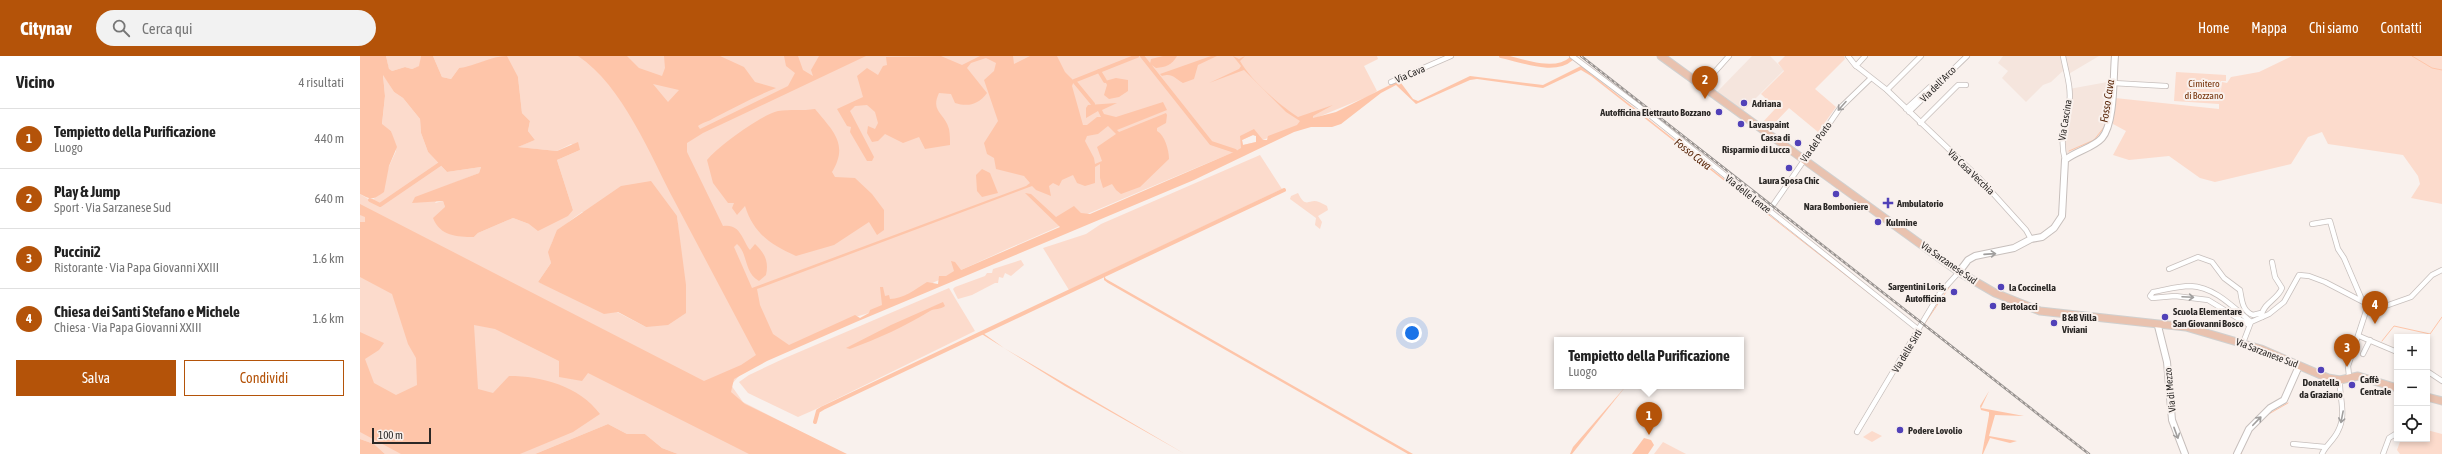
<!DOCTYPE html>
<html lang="it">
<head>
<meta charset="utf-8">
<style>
	:root { --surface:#fff; --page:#f2f2f2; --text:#222; --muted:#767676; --line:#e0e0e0; --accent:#b45309 }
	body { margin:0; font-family:"Asap Condensed",sans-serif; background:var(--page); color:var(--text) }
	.controls { position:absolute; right:12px; bottom:12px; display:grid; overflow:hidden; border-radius:0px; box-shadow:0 2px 6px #0003 }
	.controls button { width:36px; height:36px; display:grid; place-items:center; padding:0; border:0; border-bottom:1px solid var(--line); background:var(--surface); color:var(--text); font:20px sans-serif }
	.scale { position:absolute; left:12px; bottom:10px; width:59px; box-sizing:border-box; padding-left:4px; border:2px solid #2b2826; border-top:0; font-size:11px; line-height:14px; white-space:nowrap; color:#2b2826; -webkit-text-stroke:3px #f9f1ed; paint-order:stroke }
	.you { position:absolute; left:1052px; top:277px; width:14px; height:14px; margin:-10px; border:3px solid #fff; border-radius:50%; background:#1a73e8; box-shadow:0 0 0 6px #1a73e833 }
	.badge { display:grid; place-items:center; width:26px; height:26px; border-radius:50%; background:var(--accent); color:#fff; font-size:13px; font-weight:700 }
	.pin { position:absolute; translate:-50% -33px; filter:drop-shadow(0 1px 2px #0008) }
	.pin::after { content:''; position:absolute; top:21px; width:14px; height:12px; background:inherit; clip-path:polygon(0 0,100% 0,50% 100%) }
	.popup { position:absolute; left:1194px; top:281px; width:190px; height:52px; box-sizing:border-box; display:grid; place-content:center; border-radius:0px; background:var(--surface); filter:drop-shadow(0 1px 3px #0005); font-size:13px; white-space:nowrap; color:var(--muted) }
	.popup b { font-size:15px; color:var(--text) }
	.popup::after { content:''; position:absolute; left:50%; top:100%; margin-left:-8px; border:8px solid transparent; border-top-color:var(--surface) }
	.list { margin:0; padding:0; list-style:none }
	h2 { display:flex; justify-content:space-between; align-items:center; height:52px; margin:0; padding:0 16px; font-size:17px }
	h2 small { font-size:13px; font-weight:400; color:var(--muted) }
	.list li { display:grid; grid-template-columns:26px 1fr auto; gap:12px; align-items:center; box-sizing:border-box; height:60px; padding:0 16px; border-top:1px solid var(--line) }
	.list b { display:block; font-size:15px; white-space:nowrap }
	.list p { margin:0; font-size:13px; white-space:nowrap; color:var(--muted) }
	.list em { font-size:13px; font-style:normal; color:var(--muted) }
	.actions { display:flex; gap:8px; padding:12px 16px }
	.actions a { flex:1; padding:9px 0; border:1px solid var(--accent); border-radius:0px; text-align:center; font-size:14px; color:var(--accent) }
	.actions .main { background:var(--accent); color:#fff }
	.icon { flex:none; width:22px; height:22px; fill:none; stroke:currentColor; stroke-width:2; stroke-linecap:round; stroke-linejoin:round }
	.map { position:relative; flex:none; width:2082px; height:398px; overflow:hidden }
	header { display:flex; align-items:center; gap:24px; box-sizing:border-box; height:56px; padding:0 20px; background:var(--accent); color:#fff }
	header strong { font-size:19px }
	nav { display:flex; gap:22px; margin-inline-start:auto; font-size:14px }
	.search { width:280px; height:36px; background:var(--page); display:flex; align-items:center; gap:10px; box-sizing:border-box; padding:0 14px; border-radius:22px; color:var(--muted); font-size:15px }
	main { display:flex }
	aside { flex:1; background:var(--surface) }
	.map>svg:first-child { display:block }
</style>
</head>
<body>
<header>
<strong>Citynav</strong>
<div class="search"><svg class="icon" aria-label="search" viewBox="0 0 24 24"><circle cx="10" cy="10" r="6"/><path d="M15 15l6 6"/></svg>Cerca qui</div>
<nav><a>Home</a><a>Mappa</a><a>Chi siamo</a><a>Contatti</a></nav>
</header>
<main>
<aside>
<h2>Vicino<small>4 risultati</small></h2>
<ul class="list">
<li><span class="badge">1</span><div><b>Tempietto della Purificazione</b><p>Luogo</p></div><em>440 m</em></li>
<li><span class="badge">2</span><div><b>Play &amp; Jump</b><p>Sport · Via Sarzanese Sud</p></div><em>640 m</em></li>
<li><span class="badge">3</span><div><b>Puccini2</b><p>Ristorante · Via Papa Giovanni XXIII</p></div><em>1.6 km</em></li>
<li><span class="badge">4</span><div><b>Chiesa dei Santi Stefano e Michele</b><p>Chiesa · Via Papa Giovanni XXIII</p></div><em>1.6 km</em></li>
</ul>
<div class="actions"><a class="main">Salva</a><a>Condividi</a></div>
</aside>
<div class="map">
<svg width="2082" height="398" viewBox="0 0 2082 398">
	<rect width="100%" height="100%" fill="#f9f1ed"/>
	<g fill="#f5e5dd">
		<path d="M1392,0H1410L1424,14L1383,55L1357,36Z"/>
		<path d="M1643,0H1739L1707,19L1705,13L1691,26L1683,29L1666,46L1642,22L1648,15L1638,7Z"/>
		<path d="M1753,25L1751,60L1742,82L1705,104L1703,73L1710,48L1709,33Z"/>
	</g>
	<g fill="#fcdbcc" fill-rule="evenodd">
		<path d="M26,0H61L60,10L52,13L45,11L32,15L29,14Z"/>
		<path d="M73,0H1017L1018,3L1004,10L1017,35L1009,40C841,110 673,178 509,257L492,262L386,312L371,329L383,346L485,398H318L302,392L285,378H267L248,368L175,398H25L14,388L0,383V138L10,144L14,143L36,95L31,75L22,69L25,40L23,18L34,36L43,42L60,63L61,77L68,96L87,116L121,111L119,117L86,130L75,147L83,145L85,151L114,181L118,177L153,162L169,168L213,154L197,104L220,94L211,88L197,95L157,91L175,84L168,75L170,65L162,57L158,21L110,11L99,12L91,23L82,21ZM893,79L896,80V86L883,89L882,84ZM222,156L317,160L320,190L286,271L257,256L178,226L191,207C185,183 204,169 222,156Z"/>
		<path d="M1425,0H1484L1485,3L1455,33L1476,51L1458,76L1429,52L1409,73L1401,68L1416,52L1401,38L1424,15L1418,7Z"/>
		<path d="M1932,0H2082V148L2051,142L2060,128L2058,120L2043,99L1968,88L1962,76L1948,81L1931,108L1855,126L1840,122L1809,100L1769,104L1753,99L1766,75L1753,68L1755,42L1859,53V48L1814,45L1816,16L1866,19V25H1861L1860,41L1862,26L1867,27L1871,21L1899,16Z"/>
		<path d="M900,99L922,133L709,234L683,192L726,178L741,168Z"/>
		<path d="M938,137C946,154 949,142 959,146C961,147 964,148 967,150L968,154L958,160L962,166L960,173L955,169L956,162L930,143L931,140Z"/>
		<path d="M661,204L664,209L651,220L645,217L643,222L639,221L638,227H635L612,239L598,243L593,233L595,231L625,220L627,217H632L633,213Z"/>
		<path d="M589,232L615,275L454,354L438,361L388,337L379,326L389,319L425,302Z"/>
		<path d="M2067,374L2082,378V398H2040L2037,394L2041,383H2067Z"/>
		<path d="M1512,375L1522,380L1512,386L1503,381Z"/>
		<path d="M1303,386L1326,398H1294Z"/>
	</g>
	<g fill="#fec5a9" fill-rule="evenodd">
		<path d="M0,0H26L29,13L32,15L45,11L52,13L59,10L61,0H73L82,21L91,23L99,12C116,10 131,0 147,0L158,21L162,57L170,65L168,75L175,84L158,91L197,95L218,86L220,94L197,104L213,154L208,160L178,175L169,168L153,162L118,177L114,181C97,181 80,180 73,162L85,151L83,145L52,147L55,141L119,117L121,111L87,116L68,96L61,77L60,63L43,42L34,36L23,19L25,40L22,68L31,75L37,91L29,110L24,136C13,144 11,144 0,138Z"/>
		<path d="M218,0H267L279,12L302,20L305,12L304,0H360L384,11L395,26L416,32C394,41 375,51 354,62C348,66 343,66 338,70L340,73L428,30L435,17L426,10L424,0H438L443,14L453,20L451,14L459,0H506L343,77L327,87V96L363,170C380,167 382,183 390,194L395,188C405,197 409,206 406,219L399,225C384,217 388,197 377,188L374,191L392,232L666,130L670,127L664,120L636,113L634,102L627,98L624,87L638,65L624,24L634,15L636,7L626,2L611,7L607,12L627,37C618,49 608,51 595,47L591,38L579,37C570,56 585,57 589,73C590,78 590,84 590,89L565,93L559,81L543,87L525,78L518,85L512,86L507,77L508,70L515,73L518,67L515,56L507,49L495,50L490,55L514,101L512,105H507L490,76L491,71L487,70L477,53L503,41L497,20L507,12L518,19L523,10L527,9L526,1L581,0L602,9L620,0H653L654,8L670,0H697L705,16L714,25L712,30L723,69H727L737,61H741L738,55L726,62V52L728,49L757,47L742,54L744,58L756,61L803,46L807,54L757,74L759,76L806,57L807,59L806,67L797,72V75C805,79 809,95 809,103L780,131L761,138L756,134L752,128L743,132L740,122V108L735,111V127L725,130L717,127L713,119L702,124L699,130L693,127L689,130L691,140L676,134L672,130L397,233L400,249L413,278L429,289L495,259L500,262L509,257L510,254L522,249L520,231H523L525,240L529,239L530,243C543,243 556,233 567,226L578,228L579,220H586L594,215L591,205L595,206L601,214L700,171L665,137L671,138L696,161L714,150L721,157L730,158L876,95L881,92L880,80L894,73L903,84H907L908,80L937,69L940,65L926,56L884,14L849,27L879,13L881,10L873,0L879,3L885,0L880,5C890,23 920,50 938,61L973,49L953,60V62L976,56L1034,27H1041L1053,43L1058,45L1110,20L1183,29L1221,10L1405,155L1404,156L1231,20L1221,14L1183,32L1117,23L1110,24L1056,48L1036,29L1021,37L981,68L972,71H951L934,76L834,124L496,266L407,305L374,323L371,336L385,348L487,398H389L228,317L222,325L199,321V305L135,273L114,269L118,333L133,337L149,320C182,320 219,330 240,358L213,376L160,398H41L0,376V276L24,287L19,294L5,303L14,327L36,339L57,329L56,302L48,288L32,238L0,221V166H5V161L0,159V148L344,325L381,309L396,299C369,248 342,197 315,146C290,99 263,30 218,0ZM293,28L319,34L308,46ZM748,70L756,78L737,91L742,105L735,108L734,102L725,85L727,80L738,78ZM893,79L896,80V86L883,89L882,84Z"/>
		<path d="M803,0H817C812,9 806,11 796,12L790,8L791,3Z"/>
		<path d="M851,0H857L838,9L834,23L823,27C814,22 813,17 802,20L800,18Z"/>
		<path d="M756,22L768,24V35L759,41L749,43L744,39L747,29L745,25Z"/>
		<path d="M455,53C473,75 489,88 472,116L475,121L495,122L512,138L524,154V174L517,179L509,166L474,189L436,200C410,188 394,178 385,150L377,159L372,152L374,147H368L353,127L347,104C358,90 401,59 418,55C430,53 443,55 455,53Z"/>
		<path d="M622,113L630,117L638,137L622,141L617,135L616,119Z"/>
		<path d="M291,125L317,160L326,229V257L308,269L286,271L258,256L244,258L178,226L191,207L188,196L197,174L261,130Z"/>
		<path d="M744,220L746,223L1053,398H1048L748,227L744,224Z"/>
		<path d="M583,246L585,250C580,254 575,252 570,255C546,270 517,283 490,293L486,292L531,269Z"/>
		<path d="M620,277H623L644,292L825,398L705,330Z"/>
		<path d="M1266,330L1212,398H1210L1213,391Z"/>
		<path d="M1629,335L1621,352L1664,360L1635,359L1629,380L1657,385L1650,387L1630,382L1623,398H1622L1629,359V356L1621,354L1620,350Z"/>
		<path d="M248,368L267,378H285L302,392L318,398H175Z"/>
		<path d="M1284,382L1291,384L1294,389L1288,398H1272Z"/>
		<path d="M0,383L14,388L25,398H0Z"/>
	</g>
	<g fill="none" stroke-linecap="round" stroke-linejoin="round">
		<g stroke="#fec5a9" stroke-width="1">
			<path d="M2052,0L2072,12L2082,14"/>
			<path d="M1747,63L1750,34"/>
			<path d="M1709,95L1734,84L1745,70"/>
			<path d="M1405,156L1519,245"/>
			<path d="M1559,276L1590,230"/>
			<path d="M2022,285L2034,270L2070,278L2082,261"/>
			<path d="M1907,359L1928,347"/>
			<path d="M1881,398L1882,394"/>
		</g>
		<g stroke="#fec5a9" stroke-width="4">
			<path d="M782,0L851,87L875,95"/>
			<path d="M1141,0C1161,4 1194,18 1211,3"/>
			<path d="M739,15L745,25"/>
			<path d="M733,48L714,25L777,0"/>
			<path d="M10,144L20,149L80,108"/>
			<path d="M455,366L458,355L463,352L924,134"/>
		</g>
		<defs>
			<g id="minor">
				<path d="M1212,0L1277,49L1559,274"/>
				<path d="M1488,0L1495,9L1527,34L1620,123L1666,174L1671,183"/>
				<path d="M1703,0C1706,16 1712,33 1709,49C1706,70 1699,81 1705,104"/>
				<path d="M1496,10L1505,0"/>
				<path d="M1031,26L1091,0"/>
				<path d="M1753,27L1806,30"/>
				<path d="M1343,29L1369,0"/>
				<path d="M1527,34L1561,0"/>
				<path d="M1546,53L1570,31"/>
				<path d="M1549,56L1607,0"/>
				<path d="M1560,67L1598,29H1606"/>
				<path d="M1409,155L1480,52L1510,23"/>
				<path d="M1952,168L1970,165L1978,193L1984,202L2002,244"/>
				<path d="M1809,213L1838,201L1852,206L1864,222L1880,234C1882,244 1882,255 1893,259L1901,257L1902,261"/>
				<path d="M1902,258C1904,247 1918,243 1922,232L1915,221L1912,206"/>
				<path d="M1889,269L1848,244L1815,240L1792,242L1790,240L1793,236C1805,234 1818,230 1830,230C1855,231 1873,251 1891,266"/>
				<path d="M1999,280L2037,296"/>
				<path d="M1883,287L1891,266L1909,258L1924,246L1939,219L1949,220L1965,226L2017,253L2051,241L2072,219L2082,214"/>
				<path d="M2003,298L2010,284"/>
				<path d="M2067,315L2082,325"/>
				<path d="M1989,320L1988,310L2008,249"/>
				<path d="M1497,376L1580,237L1599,216"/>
				<path d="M1933,388L1965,391"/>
				<path d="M1962,398C1966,389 1974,384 1978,375C1987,358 1979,342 1980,324"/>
				<path d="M2023,398L2029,382L2037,377"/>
			</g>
			<g id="tertiary">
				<path d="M1599,216L1608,204L1615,200L1654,192L1671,183L1682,181L1694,172L1702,160L1705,104C1716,95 1733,92 1742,82C1755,67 1753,20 1755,0"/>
				<path d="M1798,270L1807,306L1812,364L1825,398"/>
				<path d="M1877,398L1889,373L1910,352L1924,344L1939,310"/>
			</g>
			<g id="primary">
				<path d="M1301,0L1599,216L1635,237L1680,255L1826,271L1901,293L1968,322L1980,324L1998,320L2037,332"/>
				<path d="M2067,341L2082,345"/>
			</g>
		</defs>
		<use href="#minor" stroke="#c7bfbc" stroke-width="6"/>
		<use href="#tertiary" stroke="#c7bfbc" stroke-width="8"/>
		<use href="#primary" stroke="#d0d0cf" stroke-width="9"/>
		<use href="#minor" stroke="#fff" stroke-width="4.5"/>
		<use href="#tertiary" stroke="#fff" stroke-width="6"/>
		<use href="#primary" stroke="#e9c2af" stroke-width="7"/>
		<defs>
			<path id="rail" d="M1221,0L1729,398"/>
		</defs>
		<use href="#rail" stroke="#999491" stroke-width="2.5"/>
		<use href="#rail" stroke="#f9f1ed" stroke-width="1" stroke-dasharray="3" stroke-linecap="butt"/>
	</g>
	<defs><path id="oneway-shaft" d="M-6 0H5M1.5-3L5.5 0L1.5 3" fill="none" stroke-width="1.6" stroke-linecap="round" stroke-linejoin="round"/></defs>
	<g stroke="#a09e9d">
		<use href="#oneway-shaft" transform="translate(1482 50) rotate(132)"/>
		<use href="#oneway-shaft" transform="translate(1630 198) rotate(-4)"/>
		<use href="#oneway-shaft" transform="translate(1828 241) rotate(3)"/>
		<use href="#oneway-shaft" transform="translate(1982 361) rotate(101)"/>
		<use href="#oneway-shaft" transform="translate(1897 365) rotate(-46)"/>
		<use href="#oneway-shaft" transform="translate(1816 377) rotate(70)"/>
	</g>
	<g fill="#5141b8" stroke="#f9f1ed" stroke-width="1.5">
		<circle cx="1384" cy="47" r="4"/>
		<circle cx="1359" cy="56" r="4"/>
		<circle cx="1381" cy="68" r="4"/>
		<circle cx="1438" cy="87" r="4"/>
		<circle cx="1429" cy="112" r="4"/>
		<circle cx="1476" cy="138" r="4"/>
		<path d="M1526 141h4v4h4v4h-4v4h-4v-4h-4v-4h4z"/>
		<circle cx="1518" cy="166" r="4"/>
		<circle cx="1641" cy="231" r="4"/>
		<circle cx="1594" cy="236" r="4"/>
		<circle cx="1633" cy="250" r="4"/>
		<circle cx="1805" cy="261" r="4"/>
		<circle cx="1694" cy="267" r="4"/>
		<circle cx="1961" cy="314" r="4"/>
		<circle cx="1992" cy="329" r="4"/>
		<circle cx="1540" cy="374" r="4"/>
	</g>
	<g text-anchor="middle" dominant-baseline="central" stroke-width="4" stroke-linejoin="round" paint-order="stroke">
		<g font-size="10" fill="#2b2826" stroke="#f9f1ed">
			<text transform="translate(1050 18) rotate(-23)">Via Cava</text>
			<text transform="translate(1578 28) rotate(-45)">Via dell'Arco</text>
			<text transform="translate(1705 64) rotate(-81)">Via Cascina</text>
			<text transform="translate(1456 86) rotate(-55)">Via del Porto</text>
			<text transform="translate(1611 116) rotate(44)">Via Casa Vecchia</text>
			<text transform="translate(1388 138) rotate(38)">Via delle Lenze</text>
			<text transform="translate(1589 207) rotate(35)">Via Sarzanese Sud</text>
			<text transform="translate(1547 295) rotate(-59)">Via delle Sirti</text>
			<text transform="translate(1907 297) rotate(21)">Via Sarzanese Sud</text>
			<text transform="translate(1810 334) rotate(-96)">Via di Mezzo</text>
		</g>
		<g font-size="10" fill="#753209" stroke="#f9f1ed">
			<text x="1844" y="27">Cimitero<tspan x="1844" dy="12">di Bozzano</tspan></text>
		</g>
		<g font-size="10" font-weight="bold" fill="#2b2826" stroke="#f9f1ed" text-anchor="start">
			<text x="1392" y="47">Adriana</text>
			<text x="1351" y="56" text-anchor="end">Autofficina Elettrauto Bozzano</text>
			<text x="1389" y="68">Lavaspaint</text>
			<text x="1430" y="81" text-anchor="end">Cassa di<tspan x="1430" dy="12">Risparmio di Lucca</tspan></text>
			<text x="1429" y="124" text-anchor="middle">Laura Sposa Chic</text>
			<text x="1537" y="147">Ambulatorio</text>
			<text x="1476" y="150" text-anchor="middle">Nara Bomboniere</text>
			<text x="1526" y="166">Kulmine</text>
			<text x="1586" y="230" text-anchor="end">Sargentini Loris,<tspan x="1586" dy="12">Autofficina</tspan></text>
			<text x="1649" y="231">la Coccinella</text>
			<text x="1641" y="250">Bertolacci</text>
			<text x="1813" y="255">Scuola Elementare<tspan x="1813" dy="12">San Giovanni Bosco</tspan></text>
			<text x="1702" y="261">B &amp;B Villa<tspan x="1702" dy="12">Viviani</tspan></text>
			<text x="2000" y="323">Caffè<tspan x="2000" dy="12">Centrale</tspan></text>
			<text x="1961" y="326" text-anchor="middle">Donatella<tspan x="1961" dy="12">da Graziano</tspan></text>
			<text x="1548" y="374">Podere Lovolio</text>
		</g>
		<g font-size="11" font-style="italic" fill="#562305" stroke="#f9f1ed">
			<text transform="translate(1747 45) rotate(-81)">Fosso Cava</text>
			<text transform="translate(1333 98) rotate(38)">Fosso Cava</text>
		</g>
	</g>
</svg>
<div class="controls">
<button>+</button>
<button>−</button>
<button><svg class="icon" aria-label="locate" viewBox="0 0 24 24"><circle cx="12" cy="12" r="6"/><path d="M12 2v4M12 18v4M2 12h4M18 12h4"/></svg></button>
</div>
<div class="scale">100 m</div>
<div class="you"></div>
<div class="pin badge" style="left:1289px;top:379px">1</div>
<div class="popup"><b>Tempietto della Purificazione</b>Luogo</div>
<div class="pin badge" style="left:1345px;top:43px">2</div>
<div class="pin badge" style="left:1987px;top:311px">3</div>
<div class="pin badge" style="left:2015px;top:268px">4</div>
</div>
</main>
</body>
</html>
